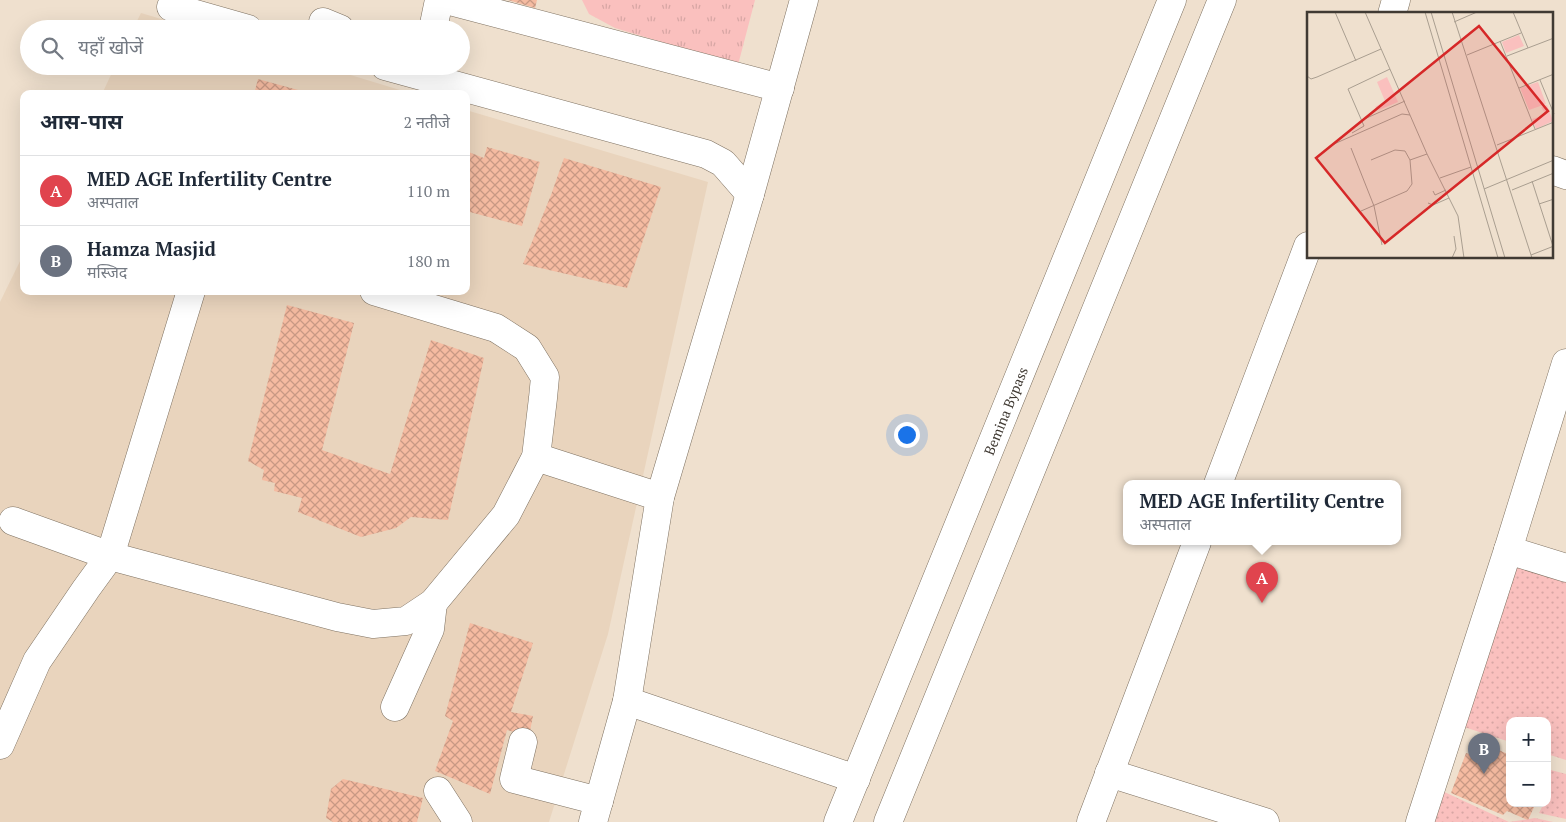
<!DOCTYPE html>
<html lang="hi">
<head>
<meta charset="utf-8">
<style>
	:root { --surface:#fff; --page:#f2f2f3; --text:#1f2937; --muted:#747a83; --line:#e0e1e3; --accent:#db2777 }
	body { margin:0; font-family:"PT Serif","Noto Sans Devanagari",serif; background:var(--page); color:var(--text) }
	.controls { position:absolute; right:15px; bottom:15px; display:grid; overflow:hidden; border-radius:10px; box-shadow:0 5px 20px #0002 }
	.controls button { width:45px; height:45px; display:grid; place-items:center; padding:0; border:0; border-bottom:1px solid var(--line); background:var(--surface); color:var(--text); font:25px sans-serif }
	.you { position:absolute; left:906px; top:434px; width:18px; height:18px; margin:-12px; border:4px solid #fff; border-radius:50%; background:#1a73e8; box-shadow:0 0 0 8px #1a73e833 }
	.badge { display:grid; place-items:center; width:32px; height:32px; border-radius:50%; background:var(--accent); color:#fff; font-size:16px; font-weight:700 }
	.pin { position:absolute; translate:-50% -41px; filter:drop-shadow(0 1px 2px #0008) }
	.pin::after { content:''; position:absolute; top:26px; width:18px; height:15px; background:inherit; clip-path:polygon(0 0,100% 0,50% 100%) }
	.popup { position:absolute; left:1123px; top:480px; width:278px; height:65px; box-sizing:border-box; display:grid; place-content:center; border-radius:10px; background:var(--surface); filter:drop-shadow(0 1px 4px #0005); font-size:16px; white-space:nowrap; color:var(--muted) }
	.popup b { font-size:19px; color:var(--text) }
	.popup::after { content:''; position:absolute; left:50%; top:100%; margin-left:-10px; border:10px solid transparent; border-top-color:var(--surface) }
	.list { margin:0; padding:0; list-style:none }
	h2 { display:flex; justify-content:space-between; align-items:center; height:65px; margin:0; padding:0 20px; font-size:21px }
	h2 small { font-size:16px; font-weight:400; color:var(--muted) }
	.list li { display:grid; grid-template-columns:32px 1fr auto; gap:15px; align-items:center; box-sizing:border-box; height:70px; padding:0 20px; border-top:1px solid var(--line) }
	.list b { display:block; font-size:19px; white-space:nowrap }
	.list p { margin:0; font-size:16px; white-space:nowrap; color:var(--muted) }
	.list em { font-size:16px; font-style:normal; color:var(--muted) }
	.icon { flex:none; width:28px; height:28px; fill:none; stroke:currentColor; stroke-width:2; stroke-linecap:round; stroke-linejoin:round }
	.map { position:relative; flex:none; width:1566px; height:822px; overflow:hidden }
	.search { position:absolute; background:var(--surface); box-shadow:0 5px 20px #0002; left:20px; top:20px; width:450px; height:55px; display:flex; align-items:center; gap:12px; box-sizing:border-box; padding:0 18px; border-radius:28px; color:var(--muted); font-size:19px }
	.panel { position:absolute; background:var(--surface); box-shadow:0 5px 20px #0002; left:20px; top:90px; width:450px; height:205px; border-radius:10px }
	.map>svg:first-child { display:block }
</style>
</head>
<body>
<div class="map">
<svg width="1566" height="822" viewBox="0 0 1566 822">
	<defs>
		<pattern id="grass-tufts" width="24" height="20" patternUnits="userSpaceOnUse" patternTransform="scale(1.25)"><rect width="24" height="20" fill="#fac0be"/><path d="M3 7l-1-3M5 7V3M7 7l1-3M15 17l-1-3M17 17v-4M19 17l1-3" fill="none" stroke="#d7a6a4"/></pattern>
		<pattern id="park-dots" width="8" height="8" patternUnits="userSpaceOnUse" patternTransform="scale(1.25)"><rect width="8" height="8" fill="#fac0be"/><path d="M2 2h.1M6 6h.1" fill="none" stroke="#d7a6a4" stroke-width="1.8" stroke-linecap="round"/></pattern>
		<pattern id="building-cross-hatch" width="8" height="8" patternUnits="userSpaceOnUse" patternTransform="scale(1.25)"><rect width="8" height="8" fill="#f5bba1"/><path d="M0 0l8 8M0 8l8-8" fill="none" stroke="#c89984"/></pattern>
	</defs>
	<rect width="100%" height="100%" fill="#efe0ce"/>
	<g fill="#e9d4bd">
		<path d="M141,13L195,29H133Z"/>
		<path d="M115,66H321L413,94H102Z"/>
		<path d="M466,110L708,182L608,634L549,822H0V302L24,253V291H466Z"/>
	</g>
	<path fill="url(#grass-tufts)" d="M582,0H755L738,65L615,28L589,14Z"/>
	<g fill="url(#park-dots)">
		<path d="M1512,559L1566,577V760L1547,754V721H1510V742L1461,726Z"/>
		<path d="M1547,769L1566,774V819L1539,813L1544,803H1547Z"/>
		<path d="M1438,789L1509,822L1535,818L1553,822H1424Z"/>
	</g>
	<g fill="url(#building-cross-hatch)">
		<path d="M508,0H537L535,8Z"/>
		<path d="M258,79L309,93L308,94H254Z"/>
		<path d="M487,147L540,162L522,226L466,211V151L484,158Z"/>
		<path d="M564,158L661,187L627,288L523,264L551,195Z"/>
		<path d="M287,305L354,323L322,450L390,474L431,340L484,358L448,520L411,517L396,528L361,537L298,512L302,498L274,491L275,483L262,480L264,470L248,461Z"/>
		<path d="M470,623L533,643L511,712L533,716L529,736L507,730L490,794L435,771L453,721L445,716Z"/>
		<path d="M1478,741L1510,755V803H1536L1528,820L1507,811L1503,815L1451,793L1466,753L1472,755Z"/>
		<path d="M343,779L423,798L417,822H333L326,818L331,789Z"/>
	</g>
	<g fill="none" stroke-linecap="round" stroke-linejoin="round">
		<defs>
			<g id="minor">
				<path d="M446,0L780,88"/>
				<path d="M171,7L248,29"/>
				<path d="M1392,14L1396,0"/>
				<path d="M323,22L340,29"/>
				<path d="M433,29L439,0"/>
				<path d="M385,66L706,154L723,163L750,194"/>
				<path d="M1552,170L1566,175"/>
				<path d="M536,457L660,497"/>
				<path d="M1218,484L1308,246"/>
				<path d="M13,521L110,556L337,617L373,624L406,621L433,603L506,515L536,457L543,398L545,377L527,348L496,328L374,291"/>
				<path d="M1508,550L1566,568"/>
				<path d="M627,701L856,779"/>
				<path d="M395,707L430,629L433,603"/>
				<path d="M523,742L514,779L599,801"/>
				<path d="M0,745L37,661L86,589L110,556L191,291"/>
				<path d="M1109,773L1265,822"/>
				<path d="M438,791L458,822"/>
				<path d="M593,822L627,701L660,497L750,194L804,0"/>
				<path d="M1091,822L1197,542"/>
				<path d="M1420,822L1508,550L1566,363"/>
			</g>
			<g id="highway">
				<path id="s1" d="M838,822L1172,0"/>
				<path d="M888,822L1222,0"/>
			</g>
		</defs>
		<use href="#minor" stroke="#7e7161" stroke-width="29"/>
		<use href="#highway" stroke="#7e7161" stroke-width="29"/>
		<use href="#minor" stroke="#fff" stroke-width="28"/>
		<use href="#highway" stroke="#fff" stroke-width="28"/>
	</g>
	<g text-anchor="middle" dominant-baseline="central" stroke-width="4" stroke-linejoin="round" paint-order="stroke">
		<g font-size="14" fill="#403a33" stroke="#fff">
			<text stroke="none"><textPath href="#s1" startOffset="444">Bemina Bypass</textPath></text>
		</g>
	</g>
	<g transform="translate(1307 12)">
		<rect width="246" height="246" fill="#efe0ce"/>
		<path d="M80,65L91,90L72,98L68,95L78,89L70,70Z" fill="#fac0be"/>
		<path d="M212,23L217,34L199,41L195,30ZM231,70L239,92L222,98L213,76ZM240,93L246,109L229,117L225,107L235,104L238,101L234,95Z" fill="#fac0be"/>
		<path fill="none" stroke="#a99e90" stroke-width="1" d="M28,0L49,49M58,0L120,142L151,204L157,246M118,0L191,246M124,0L198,246M145,0L225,246M206,0L221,36M147,10L170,0M193,29L228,117M160,43L214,21M200,44L247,26M0,64L4,67L10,65L74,37M233,68L247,102M212,76L247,62M55,108L98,89M45,121L57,114L41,77L83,57M27,132L95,102L103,103M190,133L247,110M44,136L67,194L75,233M103,148L120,142M133,166L164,155M225,169L246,234M177,177L247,148M205,178L247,161M126,179L128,183L139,178M121,191L126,193L142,186M232,192L247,187M54,199L100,179L105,172L103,148L98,139L88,138L64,148M224,243L247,234M145,246L149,237L147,224"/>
		<path fill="#d62828" fill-opacity="0.15" stroke="#d62828" stroke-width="2.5" d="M172,14L241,99L78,231L9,146Z"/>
		<rect width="246" height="246" fill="none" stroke="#403a33" stroke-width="2.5"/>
	</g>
</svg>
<div class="controls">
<button>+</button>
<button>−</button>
</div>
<div class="you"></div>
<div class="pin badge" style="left:1262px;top:603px;background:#e0444e">A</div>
<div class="popup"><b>MED AGE Infertility Centre</b>अस्पताल</div>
<div class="pin badge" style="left:1484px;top:774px;background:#6b7280">B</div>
<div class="search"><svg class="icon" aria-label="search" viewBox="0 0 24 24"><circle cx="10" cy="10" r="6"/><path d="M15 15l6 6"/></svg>यहाँ खोजें</div>
<section class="panel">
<h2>आस-पास<small>2 नतीजे</small></h2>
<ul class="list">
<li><span class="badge" style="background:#e0444e">A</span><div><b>MED AGE Infertility Centre</b><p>अस्पताल</p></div><em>110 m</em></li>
<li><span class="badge" style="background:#6b7280">B</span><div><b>Hamza Masjid</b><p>मस्जिद</p></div><em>180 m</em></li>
</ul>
</section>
</div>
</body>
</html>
